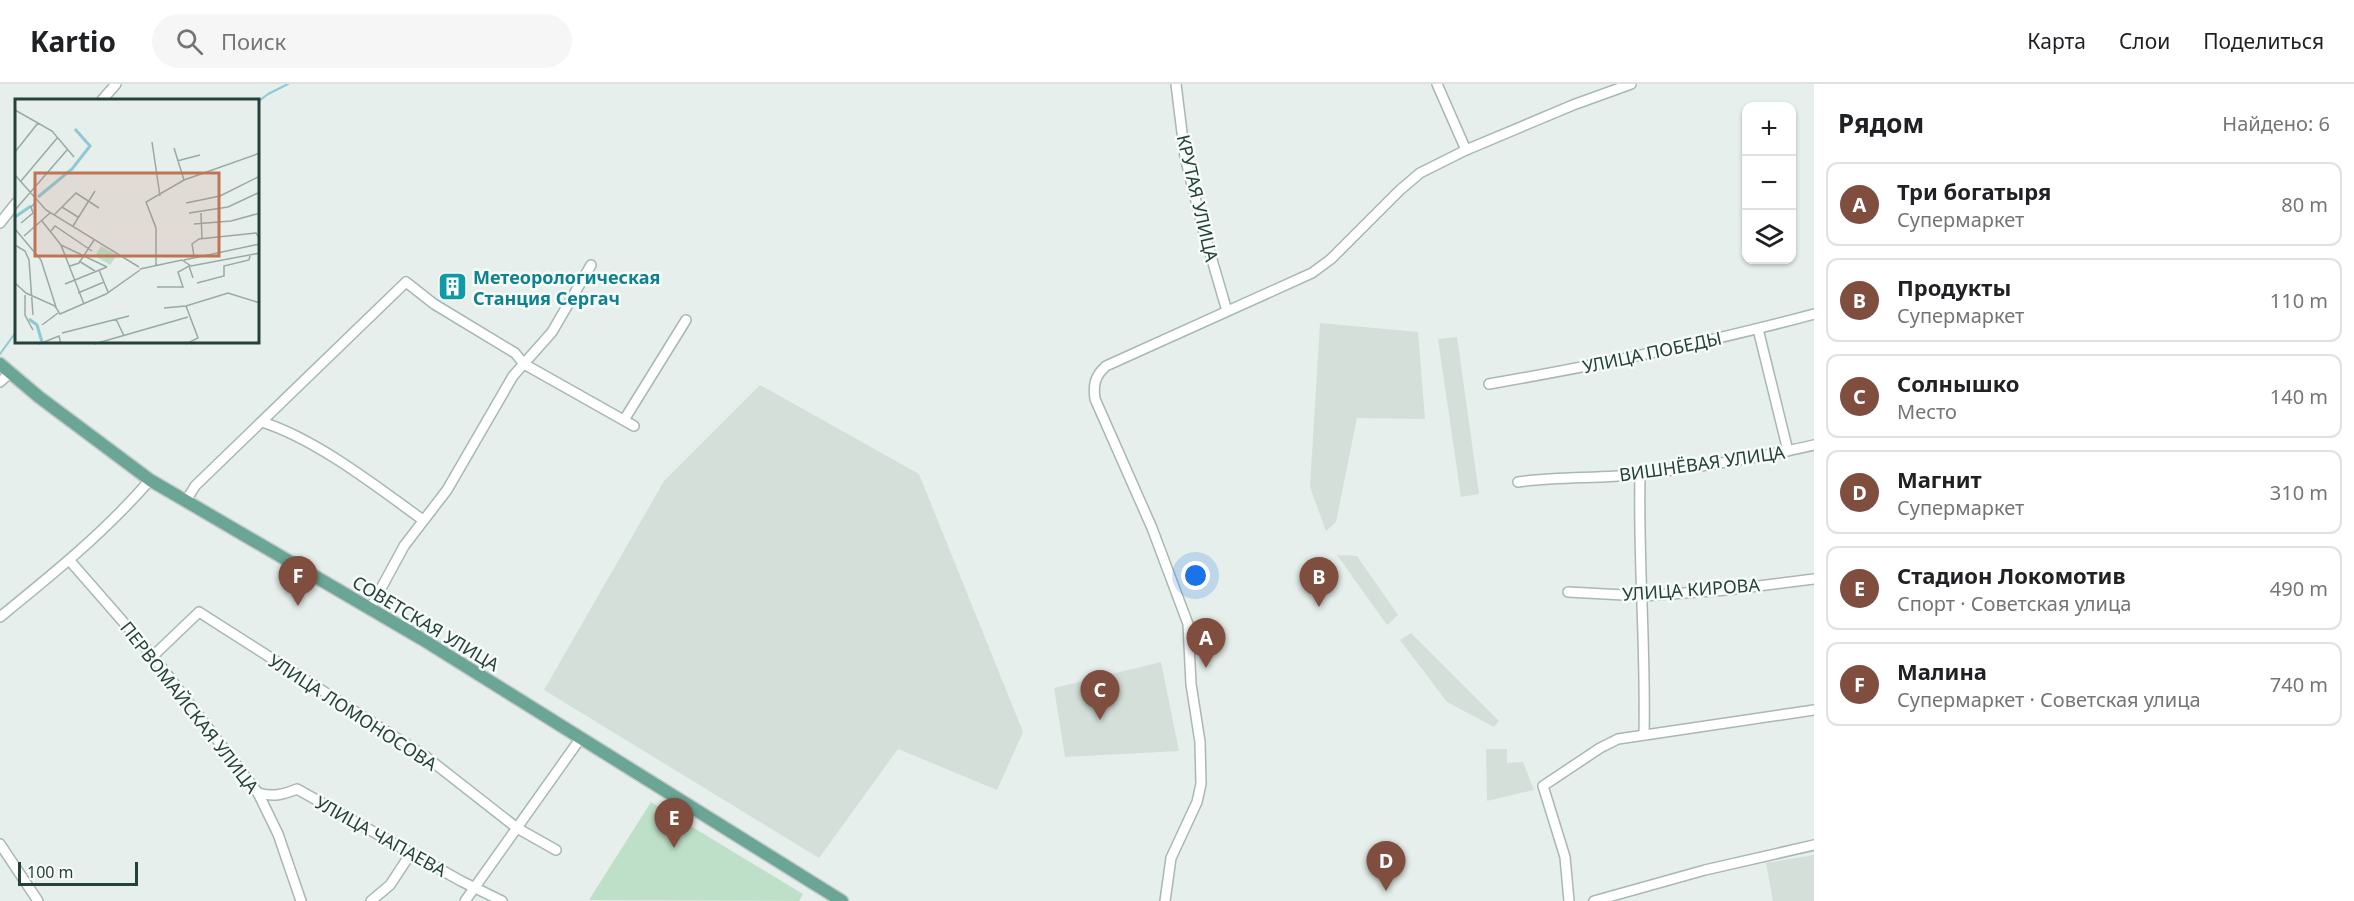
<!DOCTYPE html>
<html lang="ru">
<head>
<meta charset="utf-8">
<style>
	:root { --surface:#fff; --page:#f6f6f6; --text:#202124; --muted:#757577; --line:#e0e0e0; --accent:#7f4e3f }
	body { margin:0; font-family:"Noto Sans",sans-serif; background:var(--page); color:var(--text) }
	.controls { position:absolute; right:18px; top:18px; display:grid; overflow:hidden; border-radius:12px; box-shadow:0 2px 4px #0004 }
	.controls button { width:54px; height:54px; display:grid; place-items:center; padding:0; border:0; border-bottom:2px solid var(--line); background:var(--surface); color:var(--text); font:30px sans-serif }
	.scale { position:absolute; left:18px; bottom:15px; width:120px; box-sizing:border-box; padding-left:6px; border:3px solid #24423a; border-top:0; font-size:16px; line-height:21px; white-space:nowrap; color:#24423a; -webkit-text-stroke:4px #f7fbf9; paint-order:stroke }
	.you { position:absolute; left:1196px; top:492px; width:21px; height:21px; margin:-15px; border:4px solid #fff; border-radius:50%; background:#1a73e8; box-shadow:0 0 0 9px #1a73e833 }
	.badge { display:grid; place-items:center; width:39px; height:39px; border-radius:50%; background:var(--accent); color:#fff; font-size:20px; font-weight:700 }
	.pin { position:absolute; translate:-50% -50px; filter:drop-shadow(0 2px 3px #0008) }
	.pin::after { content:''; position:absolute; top:32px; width:21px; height:18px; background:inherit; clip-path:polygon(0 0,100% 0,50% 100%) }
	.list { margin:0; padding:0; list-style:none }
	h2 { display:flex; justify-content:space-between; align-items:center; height:78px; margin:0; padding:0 24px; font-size:26px }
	h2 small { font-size:20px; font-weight:400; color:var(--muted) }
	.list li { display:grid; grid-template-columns:39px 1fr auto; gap:18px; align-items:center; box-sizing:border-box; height:84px; margin:0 12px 12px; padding:0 12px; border:2px solid var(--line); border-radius:12px }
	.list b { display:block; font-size:22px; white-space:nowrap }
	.list p { margin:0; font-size:20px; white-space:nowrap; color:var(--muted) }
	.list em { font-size:20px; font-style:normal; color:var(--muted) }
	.icon { flex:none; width:33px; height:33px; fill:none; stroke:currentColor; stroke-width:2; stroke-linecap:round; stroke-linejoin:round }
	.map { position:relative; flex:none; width:1814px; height:817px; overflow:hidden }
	header { display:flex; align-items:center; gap:36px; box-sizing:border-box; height:84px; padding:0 30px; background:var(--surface); border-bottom:2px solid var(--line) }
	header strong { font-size:28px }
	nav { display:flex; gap:33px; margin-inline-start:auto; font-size:21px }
	.search { width:420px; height:54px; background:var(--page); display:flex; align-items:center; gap:15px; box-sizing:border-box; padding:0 21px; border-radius:33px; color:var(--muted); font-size:22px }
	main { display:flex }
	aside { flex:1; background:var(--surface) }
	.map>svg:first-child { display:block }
</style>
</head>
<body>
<header>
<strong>Kartio</strong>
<div class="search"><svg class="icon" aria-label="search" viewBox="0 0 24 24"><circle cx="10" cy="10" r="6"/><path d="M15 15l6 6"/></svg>Поиск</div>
<nav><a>Карта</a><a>Слои</a><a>Поделиться</a></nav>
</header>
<main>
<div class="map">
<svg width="1814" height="817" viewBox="0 0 1814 817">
	<rect width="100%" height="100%" fill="#e6efeb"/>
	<g fill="#d4dfda">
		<path d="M1320,239L1418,248L1425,335L1357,334L1336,438L1326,447L1310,403Z"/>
		<path d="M1457,253L1479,410L1461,413L1438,255Z"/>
		<path d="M760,301L919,390L1023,648L997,706L898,665L819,774L544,606L664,397Z"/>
		<path d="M1337,471L1357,472L1398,531L1387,541Z"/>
		<path d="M1411,549L1499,637L1494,643L1447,618L1400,556Z"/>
		<path d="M1161,578L1179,667L1065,673L1054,604Z"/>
		<path d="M1486,665H1507V679L1523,678L1534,706L1487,717Z"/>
		<path d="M1814,771V817H1773L1766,779Z"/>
	</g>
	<path fill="#bfe0c8" d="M651,718L803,810L799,817L589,816Z"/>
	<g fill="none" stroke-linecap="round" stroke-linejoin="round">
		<g stroke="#8ec9d4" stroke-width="2">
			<path d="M258,18L268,10L288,0"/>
			<path d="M0,270L16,248"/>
		</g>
		<defs>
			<g id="minor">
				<path d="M1176,0L1185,73L1203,145L1227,227"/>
				<path d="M1437,0L1466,66"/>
				<path d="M102,16L116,0"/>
				<path d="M0,139L16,119"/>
				<path d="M1758,245L1788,367"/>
				<path d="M0,298L10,289"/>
				<path d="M1489,300C1598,281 1707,259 1814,230"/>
				<path d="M624,336L686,236"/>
				<path d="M262,338C316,355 376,402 423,436"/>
				<path d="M1640,391C1638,477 1646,564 1644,650"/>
				<path d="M1518,398C1559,392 1600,395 1642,390C1699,383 1758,374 1814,361"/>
				<path d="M186,417L195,402L406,198L434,220L515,269L524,280L634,342"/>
				<path d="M70,477L153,572L258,709L278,750L301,817"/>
				<path d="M1568,508L1642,512L1727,506L1814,495"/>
				<path d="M370,525L404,462L447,406L513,292L552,248L591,181"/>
				<path d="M0,533C53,490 105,448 150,396"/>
				<path d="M153,572L199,528L425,672L517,744L556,766"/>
				<path d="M258,709C274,713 282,711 297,705L461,797L502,817"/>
				<path d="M0,760L38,817"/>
				<path d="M371,817L390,801L411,769"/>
				<path d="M465,817L580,655"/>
				<path d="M1165,817L1171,774L1197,718L1201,700L1200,658L1191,600L1188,540L1152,444L1095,315C1093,300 1095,292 1106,282L1312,189L1331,175L1400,106L1420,89L1466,66L1573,21L1631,0"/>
				<path d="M1569,817L1565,773L1543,702L1600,664L1618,655L1814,626"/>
				<path d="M1594,817L1705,786L1814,761"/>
			</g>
			<path id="major" d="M0,280L39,313L150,396L422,555L842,817"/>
		</defs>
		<use href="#minor" stroke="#a8b8b2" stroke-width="12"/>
		<use href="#major" stroke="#c2cac8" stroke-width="15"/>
		<use href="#minor" stroke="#fff" stroke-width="9"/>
		<use href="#major" stroke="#6aa596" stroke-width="12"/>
	</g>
	<defs>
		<symbol id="building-square" viewBox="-11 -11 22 22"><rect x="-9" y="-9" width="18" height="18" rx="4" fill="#0f9aa8" stroke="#f7fbf9"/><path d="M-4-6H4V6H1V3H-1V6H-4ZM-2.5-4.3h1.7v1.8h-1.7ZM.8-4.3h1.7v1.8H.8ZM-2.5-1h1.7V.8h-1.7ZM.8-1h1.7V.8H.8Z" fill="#fff"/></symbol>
	</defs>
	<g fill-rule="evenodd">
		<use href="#building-square" x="436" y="186" width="33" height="33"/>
	</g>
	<g text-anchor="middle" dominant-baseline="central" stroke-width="5" stroke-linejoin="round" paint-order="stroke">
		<g font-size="18" fill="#24423a" stroke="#f7fbf9">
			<text transform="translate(1198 114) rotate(77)">КРУТАЯ УЛИЦА</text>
			<text transform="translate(1652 268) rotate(-12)">УЛИЦА ПОБЕДЫ</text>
			<text transform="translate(1702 379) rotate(-8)">ВИШНЁВАЯ УЛИЦА</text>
			<text transform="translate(1691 505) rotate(-4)">УЛИЦА КИРОВА</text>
			<text transform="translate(426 539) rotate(31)">СОВЕТСКАЯ УЛИЦА</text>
			<text transform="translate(190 623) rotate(52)">ПЕРВОМАЙСКАЯ УЛИЦА</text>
			<text transform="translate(353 628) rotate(33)">УЛИЦА ЛОМОНОСОВА</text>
			<text transform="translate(381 752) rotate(29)">УЛИЦА ЧАПАЕВА</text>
		</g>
		<g font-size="18" font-weight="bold" fill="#0d838f" stroke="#f7fbf9" text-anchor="start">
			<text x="473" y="193">Метеорологическая<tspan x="473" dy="21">Станция Сергач</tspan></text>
		</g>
	</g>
	<g transform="translate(15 15)">
		<rect width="244" height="244" fill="#e6efeb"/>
		<path d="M86,147L102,156L95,166L80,157Z" fill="#bfe0c8"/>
		<path fill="none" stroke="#8ec9d4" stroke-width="3" d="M23,98L57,70L75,47L60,30M0,118L16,107M14,220L22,226L27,243"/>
		<path fill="none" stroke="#98aaa4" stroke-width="1.5" d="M0,11L37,32L59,58M137,43L145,97M159,49L169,81M0,53L23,24M162,62L185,56M0,76L31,111L124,168M6,82L43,38M171,104L205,97L245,77M47,108L63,118M0,111L52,51M174,114L213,108L245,93M186,114L187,140M39,116L61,94L84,109M27,122L46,146L69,205M6,124L18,114L16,108L21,103M179,125L216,122L245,114M58,127L80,92M0,130L26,161L41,208M36,132L40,127L77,152M9,137L35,114M0,146L10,152L14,161L18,216M46,146L92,168M179,157L177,145L184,140L241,134L245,140M169,161L245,145M64,162L80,172M141,166V129L131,103L169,81L245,54M55,167L64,164L79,141M125,170L167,161L176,167L245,154M84,171L93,193M0,184L11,194L40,207L45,215L91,195L125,171M182,184L209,177V167L234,161L235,157M50,185L92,168M142,188H168L163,173L174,167L178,179M63,194L89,183M10,196V216L18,231M171,207L183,239L171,245M149,209L171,207L213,194L245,204M101,220L109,237M27,226L43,214M47,234L114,217M24,245L44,237L46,245M79,245L173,218"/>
		<path fill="#c07456" fill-opacity="0.15" stroke="#c07456" stroke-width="3" d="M20,74H204V157H20Z"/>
		<rect width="244" height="244" fill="none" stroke="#24423a" stroke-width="3"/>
	</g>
</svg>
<div class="controls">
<button>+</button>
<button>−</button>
<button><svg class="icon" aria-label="layers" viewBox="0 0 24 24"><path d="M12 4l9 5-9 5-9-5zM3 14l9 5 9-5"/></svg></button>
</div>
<div class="scale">100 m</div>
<div class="you"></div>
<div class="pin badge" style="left:1206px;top:584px">A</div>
<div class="pin badge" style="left:1319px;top:523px">B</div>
<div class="pin badge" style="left:1100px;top:636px">C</div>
<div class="pin badge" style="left:1386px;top:807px">D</div>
<div class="pin badge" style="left:674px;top:764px">E</div>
<div class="pin badge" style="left:298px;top:522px">F</div>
</div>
<aside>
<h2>Рядом<small>Найдено: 6</small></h2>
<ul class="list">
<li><span class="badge">A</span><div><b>Три богатыря</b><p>Супермаркет</p></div><em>80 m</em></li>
<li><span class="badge">B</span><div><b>Продукты</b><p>Супермаркет</p></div><em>110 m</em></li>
<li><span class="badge">C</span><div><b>Солнышко</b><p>Место</p></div><em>140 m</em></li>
<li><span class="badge">D</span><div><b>Магнит</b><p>Супермаркет</p></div><em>310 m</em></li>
<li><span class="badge">E</span><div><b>Стадион Локомотив</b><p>Спорт · Советская улица</p></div><em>490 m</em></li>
<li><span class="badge">F</span><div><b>Малина</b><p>Супермаркет · Советская улица</p></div><em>740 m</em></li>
</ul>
</aside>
</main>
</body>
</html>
